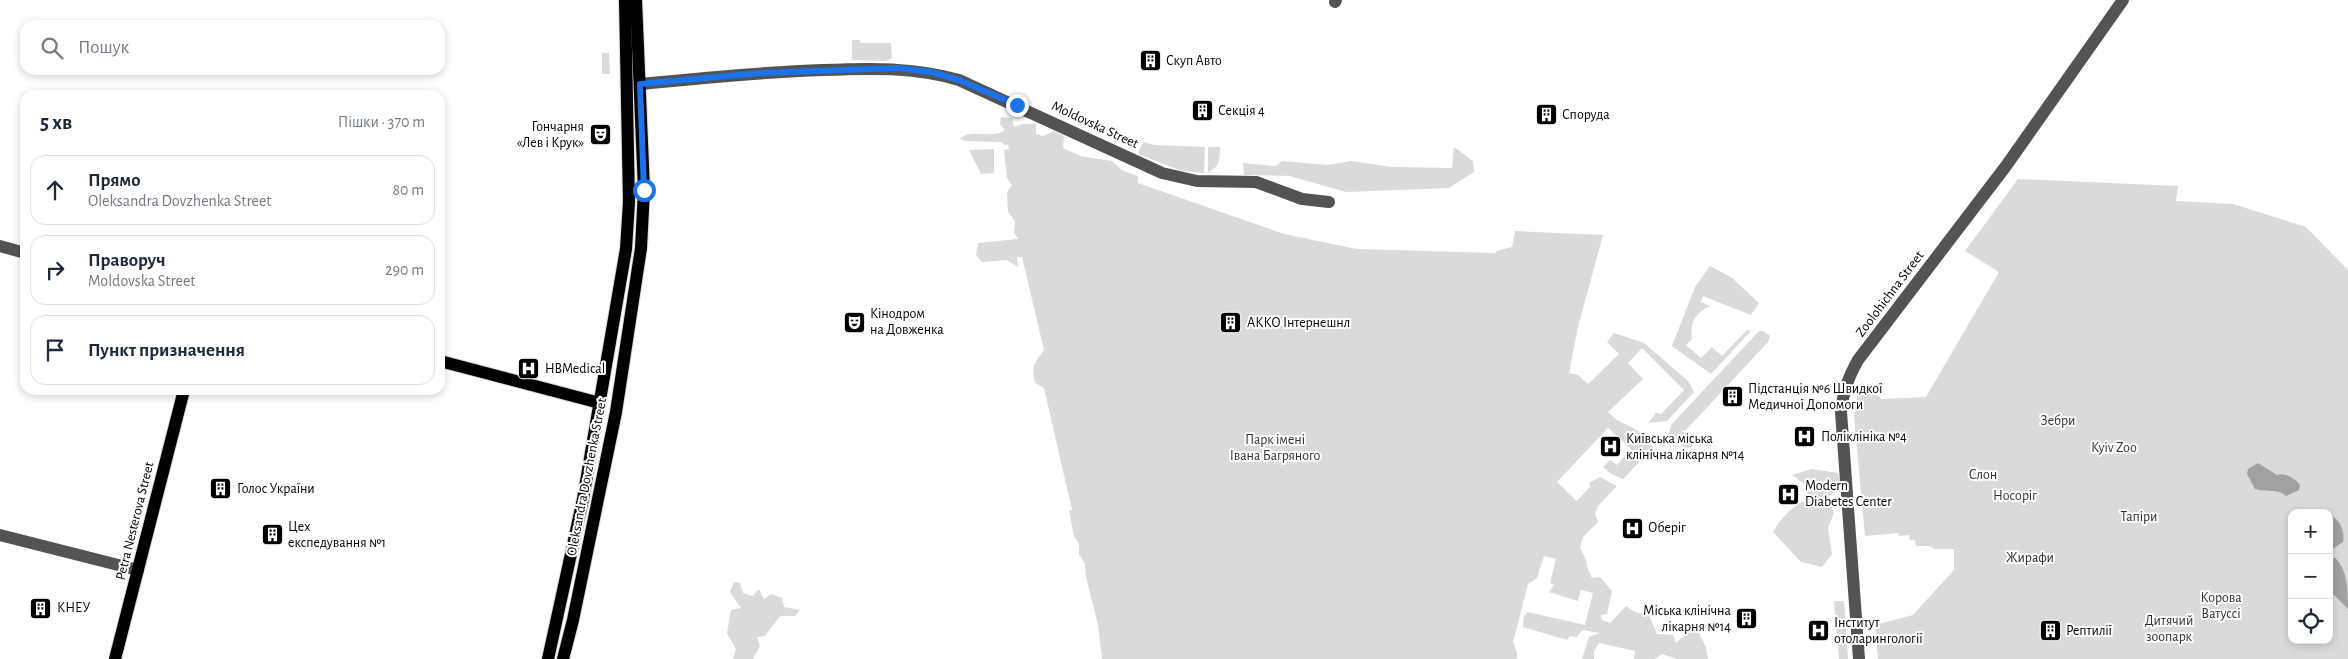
<!DOCTYPE html>
<html lang="uk">
<head>
<meta charset="utf-8">
<style>
	:root { --surface:#fff; --page:#f2f2f3; --text:#1f2937; --muted:#747a83; --line:#e0e1e3 }
	body { margin:0; font-family:"Alegreya Sans",sans-serif; background:var(--page); color:var(--text) }
	.controls { position:absolute; right:15px; bottom:15px; display:grid; overflow:hidden; border-radius:10px; box-shadow:0 2px 8px #0003 }
	.controls button { width:45px; height:45px; display:grid; place-items:center; padding:0; border:0; border-bottom:1px solid var(--line); background:var(--surface); color:var(--text); font:25px sans-serif }
	.stop { position:absolute; width:15px; height:15px; margin:-11px; border:4px solid #1a73e8; border-radius:50%; background:#fff }
	.stop.end { background:#1a73e8; border-color:#fff; box-shadow:0 1px 5px #0008 }
	.list { margin:0; padding:0; list-style:none }
	h2 { display:flex; justify-content:space-between; align-items:center; height:65px; margin:0; padding:0 20px; font-size:21px }
	h2 small { font-size:16px; font-weight:400; color:var(--muted) }
	.list li { display:grid; grid-template-columns:32px 1fr auto; gap:15px; align-items:center; box-sizing:border-box; height:70px; margin:0 10px 10px; padding:0 10px; border:1px solid var(--line); border-radius:15px }
	.list b { display:block; font-size:19px; white-space:nowrap }
	.list p { margin:0; font-size:16px; white-space:nowrap; color:var(--muted) }
	.list em { font-size:16px; font-style:normal; color:var(--muted) }
	.icon { flex:none; width:28px; height:28px; fill:none; stroke:currentColor; stroke-width:2; stroke-linecap:round; stroke-linejoin:round }
	.map { position:relative; flex:none; width:2348px; height:659px; overflow:hidden }
	.search { position:absolute; background:var(--surface); box-shadow:0 2px 8px #0003; left:20px; top:20px; width:425px; height:55px; display:flex; align-items:center; gap:12px; box-sizing:border-box; padding:0 18px; border-radius:15px; color:var(--muted); font-size:19px }
	.panel { position:absolute; background:var(--surface); box-shadow:0 2px 8px #0003; left:20px; top:90px; width:425px; height:305px; border-radius:15px }
	.map>svg:first-child { display:block }
</style>
</head>
<body>
<div class="map">
<svg width="2348" height="659" viewBox="0 0 2348 659">
	<rect width="100%" height="100%" fill="#fff"/>
	<g fill="#dadada" fill-rule="evenodd">
		<path d="M852,40H860V43H891L892,58L886,61L852,60Z"/>
		<path d="M602,53H609L610,74H602Z"/>
		<path d="M1001,117L1012,118L1014,127L1023,124H1036V134L1043,136L1054,131L1064,136L1063,148L1080,156L1112,161L1123,171L1138,176V183L1284,234L1357,249L1495,253L1497,251L1512,247L1515,231L1603,235L1578,327L1569,373L1578,375L1588,384L1619,354L1607,342L1614,333L1644,343L1688,381L1694,392L1667,421L1648,423L1656,413L1661,414L1684,390L1642,348L1628,363L1643,379L1608,412L1617,420L1639,431L1643,442L1654,447L1623,479L1611,474L1603,467L1610,460L1617,465L1631,449L1608,428L1557,482L1577,501L1590,487L1589,483L1600,477L1617,486L1598,506L1595,514L1598,522L1583,537L1580,548C1587,559 1586,567 1592,578L1600,577L1612,591L1607,614L1600,615L1602,620L1610,623L1626,606L1635,612L1649,615L1657,634L1673,635L1676,643L1695,626L1706,647L1708,659H1677L1662,654L1655,659H1634L1635,651L1599,643L1594,651V659H1582L1589,637L1600,633L1582,630L1577,637L1570,636L1567,640L1523,627L1524,616L1528,612L1585,625L1593,593L1581,590L1578,601L1549,592L1554,585L1550,583L1556,559L1544,556L1537,578L1528,584L1513,642L1517,653V659H1102L1098,625L1086,577L1085,564L1079,554V544L1074,536L1069,510H1072L1044,388L1035,383C1031,365 1034,364 1044,350L1022,257H1017L1018,267L1007,260L982,262L976,255L978,243L1018,239L1014,233L1015,221L1008,212L1007,192L1012,185L1007,178L1004,150L1009,149L1008,144L1006,146L1001,142L965,141L960,138C973,128 992,140 1005,130L1000,124Z"/>
		<path d="M1143,142L1155,145L1205,147L1204,173L1182,171L1138,154Z"/>
		<path d="M1208,147H1220C1220,159 1220,167 1208,172Z"/>
		<path d="M1454,147L1473,161L1474,172L1449,188L1346,192L1289,176L1244,175L1243,163L1276,166L1282,161L1328,165L1351,161L1392,167L1452,168Z"/>
		<path d="M994,149V173L981,174L969,150Z"/>
		<path d="M2018,179L2178,186L2176,201L2233,204L2306,227L2348,270V659H1878L1875,625L1913,615L1954,570V549H1934L1930,546H1916L1915,540H1910L1909,535L1899,536L1898,533L1865,536L1854,416L1857,397L1862,384L1882,399L1926,397L1999,272L1965,251ZM2292,513H2329V640H2292Z"/>
		<path d="M1710,266L1731,277L1759,303L1751,315L1703,296L1701,302L1710,306C1695,314 1690,321 1692,339L1686,345L1701,358L1712,347L1722,356L1747,330L1751,331L1711,374L1672,346L1695,287Z"/>
		<path d="M1759,331H1763L1770,336L1768,342L1685,431L1681,430L1692,442V447L1684,448L1669,433L1671,425Z"/>
		<path d="M1812,469L1838,473L1841,485L1827,498L1834,513L1828,528L1832,554L1822,567L1801,562L1773,532C1780,519 1793,505 1807,500L1809,487L1792,475Z"/>
		<path d="M734,582L740,583L743,593L752,596L759,589L764,599L771,594L782,598L784,607L800,610L795,616H780L765,636L757,637L760,646L753,659H733L736,649L727,633L731,610L741,608L730,592Z"/>
		<path d="M1834,601H1844L1848,659H1839Z"/>
	</g>
	<g fill="#a1a1a1">
		<path d="M2258,463L2277,475C2284,472 2295,478 2300,485L2299,490L2286,496C2277,488 2267,493 2255,489L2247,474L2248,469Z"/>
		<path d="M2329,514C2340,520 2345,530 2343,542L2329,551Z"/>
		<path d="M2334,557C2348,569 2348,591 2348,609L2329,590V573L2333,568L2330,562L2333,561Z"/>
	</g>
	<g fill="none" stroke-linecap="round" stroke-linejoin="round">
		<defs>
			<g id="major">
				<path d="M440,361L600,403"/>
				<path d="M115,659L184,390"/>
				<path d="M548,659L583,499L626,249L629,202L625,0"/>
				<path d="M563,659L573,620L616,412L641,248L644,190L636,0"/>
			</g>
		</defs>
		<use href="#major" stroke="#dbdbdb" stroke-width="14"/>
		<g stroke="#535353" stroke-width="12">
			<path d="M1335,2L1336,0"/>
			<path d="M641,84C701,78 762,72 823,70C870,68 914,67 959,80L1162,173L1197,181L1256,182L1302,199L1329,202"/>
			<path d="M0,246L25,253"/>
			<path d="M0,535L138,570"/>
			<path d="M1859,659L1841,412C1843,392 1848,378 1858,360L2006,166L2123,0"/>
		</g>
		<use href="#major" stroke="#000" stroke-width="12"/>
	</g>
	<g fill="none" stroke-linecap="round" stroke-linejoin="round">
		<path stroke="#1a73e8" stroke-width="6" d="M644,190L640,84L760,73L897,68L931,72L959,80L1017,105"/>
	</g>
	<defs>
		<symbol id="building-square" viewBox="-11 -11 22 22"><rect x="-9" y="-9" width="18" height="18" rx="4" fill="#000" stroke="#fff"/><path d="M-4-6H4V6H1V3H-1V6H-4ZM-2.5-4.3h1.7v1.8h-1.7ZM.8-4.3h1.7v1.8H.8ZM-2.5-1h1.7V.8h-1.7ZM.8-1h1.7V.8H.8Z" fill="#fff"/></symbol>
		<symbol id="theatre-square" viewBox="-11 -11 22 22"><rect x="-9" y="-9" width="18" height="18" rx="4" fill="#000" stroke="#fff"/><path d="M-5-5.5Q0-4 5-5.5V0Q5 5 0 6Q-5 5-5 0ZM-3.3-2.5H-1v1.5H-3.3ZM1-2.5H3.3v1.5H1ZM-2.8 1Q0 5.5 2.8 1Z" fill="#fff"/></symbol>
		<symbol id="hospital-square" viewBox="-11 -11 22 22"><rect x="-9" y="-9" width="18" height="18" rx="4" fill="#000" stroke="#fff"/><path d="M-5-5h3v3.5h4V-5h3V5h-3V1.5h-4V5h-3Z" fill="#fff"/></symbol>
	</defs>
	<g fill-rule="evenodd">
		<use href="#building-square" x="1138" y="48" width="25" height="25"/>
		<use href="#building-square" x="1190" y="98" width="25" height="25"/>
		<use href="#building-square" x="1534" y="102" width="25" height="25"/>
		<use href="#theatre-square" x="588" y="122" width="25" height="25"/>
		<use href="#theatre-square" x="842" y="310" width="25" height="25"/>
		<use href="#building-square" x="1218" y="310" width="25" height="25"/>
		<use href="#hospital-square" x="516" y="356" width="25" height="25"/>
		<use href="#building-square" x="1720" y="384" width="25" height="25"/>
		<use href="#hospital-square" x="1792" y="424" width="25" height="25"/>
		<use href="#hospital-square" x="1598" y="434" width="25" height="25"/>
		<use href="#building-square" x="208" y="476" width="25" height="25"/>
		<use href="#hospital-square" x="1776" y="482" width="25" height="25"/>
		<use href="#hospital-square" x="1620" y="516" width="25" height="25"/>
		<use href="#building-square" x="260" y="522" width="25" height="25"/>
		<use href="#building-square" x="28" y="596" width="25" height="25"/>
		<use href="#building-square" x="1734" y="606" width="25" height="25"/>
		<use href="#hospital-square" x="1806" y="618" width="25" height="25"/>
		<use href="#building-square" x="2038" y="618" width="25" height="25"/>
	</g>
	<g text-anchor="middle" dominant-baseline="central" stroke-width="4" stroke-linejoin="round" paint-order="stroke">
		<g font-size="14" fill="#000" stroke="#fff" text-anchor="start">
			<text x="1166" y="61">Скуп Авто</text>
			<text x="1218" y="111">Секція 4</text>
			<text x="1562" y="115">Споруда</text>
			<text x="584" y="127" text-anchor="end">Гончарня<tspan x="584" dy="16">«Лев і Крук»</tspan></text>
			<text x="870" y="314">Кінодром<tspan x="870" dy="16">на Довженка</tspan></text>
			<text x="1247" y="323">АККО Інтернешнл</text>
			<text x="545" y="369">HBMedical</text>
			<text x="1748" y="389">Підстанція №6 Швидкої<tspan x="1748" dy="16">Медичної Допомоги</tspan></text>
			<text x="1821" y="437">Поліклініка №4</text>
			<text x="1626" y="439">Київська міська<tspan x="1626" dy="16">клінічна лікарня №14</tspan></text>
			<text x="1805" y="486">Modern<tspan x="1805" dy="16">Diabetes Center</tspan></text>
			<text x="237" y="489">Голос України</text>
			<text x="288" y="527">Цех<tspan x="288" dy="16">експедування №1</tspan></text>
			<text x="1648" y="528">Оберіг</text>
			<text x="57" y="608">КНЕУ</text>
			<text x="1731" y="611" text-anchor="end">Міська клінічна<tspan x="1731" dy="16">лікарня №14</tspan></text>
			<text x="1834" y="623">Інститут<tspan x="1834" dy="16">отоларингології</tspan></text>
			<text x="2066" y="631">Рептилії</text>
		</g>
		<g font-size="14" fill="#000" stroke="#fff">
			<text transform="translate(1095 125) rotate(25)">Moldovska Street</text>
			<text transform="translate(1890 294) rotate(-53)">Zoolohichna Street</text>
			<text transform="translate(587 477) rotate(-79)">Oleksandra Dovzhenka Street</text>
			<text transform="translate(135 521) rotate(-76)">Petra Nesterova Street</text>
		</g>
		<g font-size="14" fill="#313131" stroke="#fff">
			<text x="2058" y="421">Зебри</text>
			<text x="1275" y="440">Парк імені<tspan x="1275" dy="16">Івана Багряного</tspan></text>
			<text x="2114" y="448">Kyiv Zoo</text>
			<text x="1983" y="475">Слон</text>
			<text x="2015" y="496">Носоріг</text>
			<text x="2139" y="517">Тапіри</text>
			<text x="2030" y="558">Жирафи</text>
			<text x="2221" y="598">Корова<tspan x="2221" dy="16">Ватуссі</tspan></text>
			<text x="2169" y="621">Дитячий<tspan x="2169" dy="16">зоопарк</tspan></text>
		</g>
	</g>
</svg>
<div class="controls">
<button>+</button>
<button>−</button>
<button><svg class="icon" aria-label="locate" viewBox="0 0 24 24"><circle cx="12" cy="12" r="6"/><path d="M12 2v4M12 18v4M2 12h4M18 12h4"/></svg></button>
</div>
<div class="stop" style="left:644px;top:190px"></div>
<div class="stop end" style="left:1017px;top:105px"></div>
<div class="search"><svg class="icon" aria-label="search" viewBox="0 0 24 24"><circle cx="10" cy="10" r="6"/><path d="M15 15l6 6"/></svg>Пошук</div>
<section class="panel">
<h2>5 хв<small>Пішки · 370 m</small></h2>
<ul class="list">
<li><svg class="icon" aria-label="ahead" viewBox="0 0 24 24"><path d="M12 20V5M6 11l6-6 6 6"/></svg><div><b>Прямо</b><p>Oleksandra Dovzhenka Street</p></div><em>80 m</em></li>
<li><svg class="icon" aria-label="right" viewBox="0 0 24 24"><path d="M7 20v-9h11M14 6l5 5-5 5"/></svg><div><b>Праворуч</b><p>Moldovska Street</p></div><em>290 m</em></li>
<li><svg class="icon" aria-label="arrive" viewBox="0 0 24 24"><path d="M6 21V4h12l-3 4 3 4H6"/></svg><div><b>Пункт призначення</b></div></li>
</ul>
</section>
</div>
</body>
</html>
